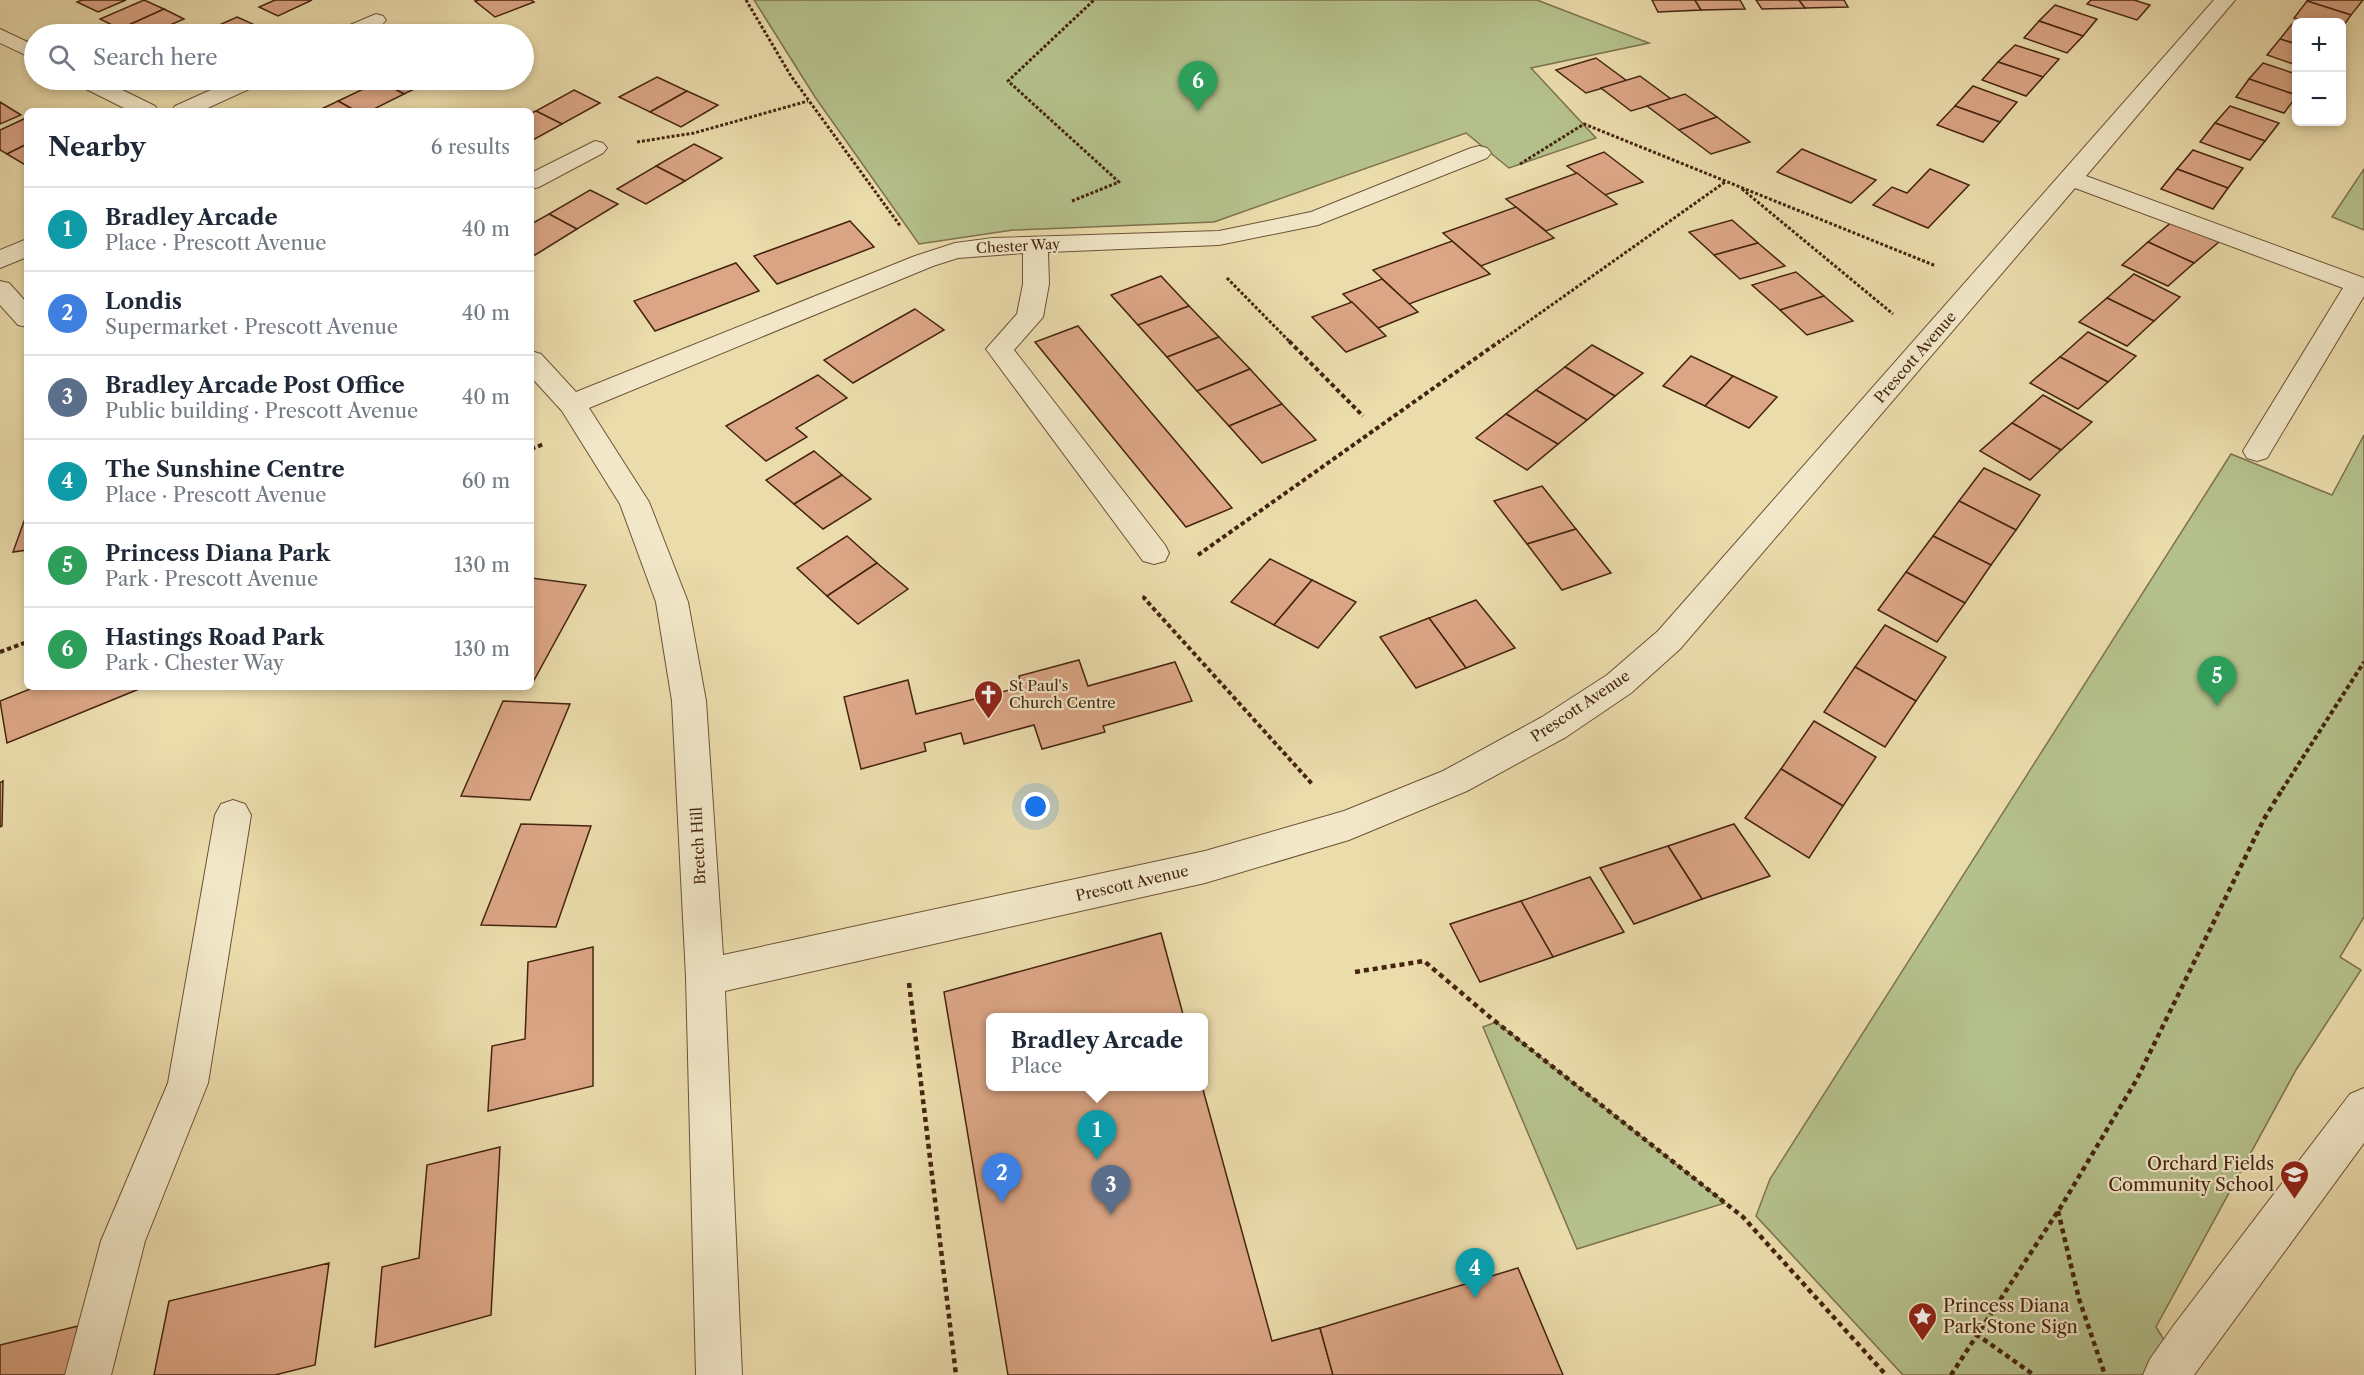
<!DOCTYPE html>
<html lang="en">
<head>
<meta charset="utf-8">
<style>
	:root { --surface:#fff; --page:#f6f6f7; --text:#1f2937; --muted:#747a83; --line:#e0e1e3; --accent:#ea580c }
	body { margin:0; font-family:"Libre Caslon Text",serif; background:var(--page); color:var(--text) }
	.controls { position:absolute; right:18px; top:18px; display:grid; overflow:hidden; border-radius:9px; box-shadow:0 3px 9px #0003 }
	.controls button { width:54px; height:54px; display:grid; place-items:center; padding:0; border:0; border-bottom:2px solid var(--line); background:var(--surface); color:var(--text); font:30px sans-serif }
	.you { position:absolute; left:1036px; top:807px; width:21px; height:21px; margin:-15px; border:4px solid #fff; border-radius:50%; background:#1a73e8; box-shadow:0 0 0 9px #1a73e833 }
	.badge { display:grid; place-items:center; width:39px; height:39px; border-radius:50%; background:var(--accent); color:#fff; font-size:20px; font-weight:700 }
	.pin { position:absolute; translate:-50% -50px; filter:drop-shadow(0 2px 3px #0008) }
	.pin::after { content:''; position:absolute; top:32px; width:21px; height:18px; background:inherit; clip-path:polygon(0 0,100% 0,50% 100%) }
	.popup { position:absolute; left:986px; top:1013px; width:222px; height:78px; box-sizing:border-box; display:grid; place-content:center; border-radius:9px; background:var(--surface); filter:drop-shadow(0 2px 4px #0005); font-size:20px; white-space:nowrap; color:var(--muted) }
	.popup b { font-size:22px; color:var(--text) }
	.popup::after { content:''; position:absolute; left:50%; top:100%; margin-left:-12px; border:12px solid transparent; border-top-color:var(--surface) }
	.list { margin:0; padding:0; list-style:none }
	h2 { display:flex; justify-content:space-between; align-items:center; height:78px; margin:0; padding:0 24px; font-size:26px }
	h2 small { font-size:20px; font-weight:400; color:var(--muted) }
	.list li { display:grid; grid-template-columns:39px 1fr auto; gap:18px; align-items:center; box-sizing:border-box; height:84px; padding:0 24px; border-top:2px solid var(--line) }
	.list b { display:block; font-size:22px; white-space:nowrap }
	.list p { margin:0; font-size:20px; white-space:nowrap; color:var(--muted) }
	.list em { font-size:20px; font-style:normal; color:var(--muted) }
	.icon { flex:none; width:33px; height:33px; fill:none; stroke:currentColor; stroke-width:2; stroke-linecap:round; stroke-linejoin:round }
	.map { position:relative; flex:none; width:2364px; height:1375px; overflow:hidden }
	.search { position:absolute; background:var(--surface); box-shadow:0 3px 9px #0003; left:24px; top:24px; width:510px; height:66px; display:flex; align-items:center; gap:15px; box-sizing:border-box; padding:0 21px; border-radius:33px; color:var(--muted); font-size:22px }
	.panel { position:absolute; background:var(--surface); box-shadow:0 3px 9px #0003; left:24px; top:108px; width:510px; height:582px; border-radius:9px }
	.map>svg:first-child { display:block }
</style>
</head>
<body>
<div class="map">
<svg width="2364" height="1375" viewBox="0 0 2364 1375">
	<rect width="100%" height="100%" fill="#ebdcac"/>
	<filter id="stains"><feTurbulence type="fractalNoise" baseFrequency=".00333" numOctaves="4"/><feColorMatrix values="0 0 0 0 .2 0 0 0 0 .09 0 0 0 0 .02 0 0 0 .5 -.17"/></filter>
	<radialGradient id="worn" r=".72"><stop offset=".6" stop-color="#630" stop-opacity="0"/><stop offset="1" stop-color="#630" stop-opacity=".3"/></radialGradient>
	<g fill="#b5c18c" stroke="#7d724e" stroke-width="1.5">
		<path d="M754,0H1537L1649,43L1531,68L1596,138L1509,168L1466,133L1214,222L1013,230L919,244L815,97Z"/>
		<path d="M2364,169V230L2332,217Z"/>
		<path d="M2364,435V917L2340,957L2361,970L2296,1070L2156,1327L2186,1375H1903L1756,1216L1770,1179L2231,454L2332,495Z"/>
		<path d="M1496,1022L1725,1203L1577,1249L1483,1027Z"/>
	</g>
	<g fill="#dca686" stroke="#45240f" stroke-width="1.5">
		<path d="M82,0H126L98,12L77,2Z"/>
		<path d="M144,0L164,9L120,29L100,19Z"/>
		<path d="M275,0H312L278,16L259,7Z"/>
		<path d="M479,0H531L534,2L495,17L475,1Z"/>
		<path d="M1652,0H1695L1701,10L1658,12Z"/>
		<path d="M1695,0H1740L1745,9L1701,10Z"/>
		<path d="M1756,0H1799L1805,8L1762,9Z"/>
		<path d="M1799,0H1844L1848,7L1805,8Z"/>
		<path d="M2091,0H2134L2150,5L2137,20L2087,4Z"/>
		<path d="M2308,0H2363L2351,15L2307,1Z"/>
		<path d="M2307,1L2351,15L2342,28V22H2308L2294,18Z"/>
		<path d="M2055,5L2097,19L2083,36L2039,21Z"/>
		<path d="M164,9L184,19L149,34H130L120,29Z"/>
		<path d="M237,17L257,26L239,34H199Z"/>
		<path d="M2039,21L2083,36L2067,53L2024,38Z"/>
		<path d="M2292,24L2296,25V44L2280,39Z"/>
		<path d="M2280,39L2296,44V65L2267,55Z"/>
		<path d="M2015,45L2059,59L2043,77L1998,62Z"/>
		<path d="M1596,58L1627,81L1586,93L1556,70Z"/>
		<path d="M1998,62L2043,77L2026,96L1982,80Z"/>
		<path d="M2263,63L2296,74V95L2249,79Z"/>
		<path d="M1640,76L1671,99L1631,111L1601,88Z"/>
		<path d="M657,77L687,91L650,112L619,97Z"/>
		<path d="M2249,79L2296,95V97L2284,113L2236,97Z"/>
		<path d="M382,80H433L404,94L380,81Z"/>
		<path d="M380,81L404,94L370,111H356L338,101Z"/>
		<path d="M1973,86L2017,102L2000,122L1955,106Z"/>
		<path d="M574,90L600,103L562,124L536,111Z"/>
		<path d="M687,91L718,105L681,127L650,112Z"/>
		<path d="M1685,94L1717,117L1679,130L1647,106Z"/>
		<path d="M338,101L356,111H317Z"/>
		<path d="M0,102L21,115L0,124Z"/>
		<path d="M1955,106L2000,122L1983,142L1937,125Z"/>
		<path d="M2230,106L2279,123L2265,141L2215,123Z"/>
		<path d="M536,111L562,124L531,141V113Z"/>
		<path d="M1717,117L1750,142L1711,154L1679,130Z"/>
		<path d="M26,118L27,144L7,154L0,150V130Z"/>
		<path d="M2215,123L2265,141L2250,160L2200,142Z"/>
		<path d="M27,144V166L7,154Z"/>
		<path d="M694,144L722,158L685,181L656,166Z"/>
		<path d="M1802,149L1876,180L1851,203L1777,172Z"/>
		<path d="M2193,150L2243,168L2228,188L2177,169Z"/>
		<path d="M1604,152L1643,182L1605,195L1567,166Z"/>
		<path d="M656,166L685,181L646,204L617,189Z"/>
		<path d="M1930,169L1969,185L1928,228L1873,205L1892,187L1907,193Z"/>
		<path d="M2177,169L2228,188L2213,209L2161,189Z"/>
		<path d="M1577,173L1617,204L1546,231L1506,199Z"/>
		<path d="M590,190L618,204L577,229L549,214Z"/>
		<path d="M1516,207L1554,238L1481,266L1443,233Z"/>
		<path d="M549,214L577,229L535,255L531,252V224Z"/>
		<path d="M1732,220L1758,243L1714,255L1689,232Z"/>
		<path d="M850,221L874,247L777,284L754,256Z"/>
		<path d="M2173,221L2219,242L2194,263L2148,242Z"/>
		<path d="M1452,241L1490,274L1409,304L1373,270Z"/>
		<path d="M2148,242L2194,263L2168,286L2122,265Z"/>
		<path d="M1758,243L1785,266L1740,279L1714,255Z"/>
		<path d="M736,263L759,291L655,331L634,301Z"/>
		<path d="M1796,272L1824,296L1780,310L1752,285Z"/>
		<path d="M2134,274L2180,297L2154,321L2107,298Z"/>
		<path d="M1161,276L1189,306L1138,325L1111,295Z"/>
		<path d="M1382,279L1418,312L1378,328L1343,294Z"/>
		<path d="M1824,296L1853,321L1807,335L1780,310Z"/>
		<path d="M2107,298L2154,321L2127,346L2079,322Z"/>
		<path d="M1352,302L1386,336L1346,352L1312,317Z"/>
		<path d="M1189,306L1219,337L1167,357L1138,325Z"/>
		<path d="M915,309L944,330L853,383L824,360Z"/>
		<path d="M1078,326L1232,508L1186,527L1035,342Z"/>
		<path d="M2088,332L2136,356L2108,382L2060,357Z"/>
		<path d="M1219,337L1250,369L1197,391L1167,357Z"/>
		<path d="M1592,345L1643,373L1615,396L1565,367Z"/>
		<path d="M1691,356L1733,376L1705,406L1663,386Z"/>
		<path d="M2060,357L2108,382L2078,409L2030,383Z"/>
		<path d="M1565,367L1615,396L1587,420L1536,390Z"/>
		<path d="M1250,369L1282,404L1229,426L1197,391Z"/>
		<path d="M818,375L847,398L796,428L807,437L766,461L726,426Z"/>
		<path d="M1733,376L1777,397L1749,428L1705,406Z"/>
		<path d="M1536,390L1587,420L1558,444L1506,414Z"/>
		<path d="M2043,395L2092,422L2061,450L2012,423Z"/>
		<path d="M1282,404L1316,440L1262,463L1229,426Z"/>
		<path d="M1506,414L1558,444L1527,470L1476,438Z"/>
		<path d="M2012,423L2061,450L2030,480L1980,451Z"/>
		<path d="M814,451L842,475L794,504L766,480Z"/>
		<path d="M1984,468L2040,495L2016,530L1959,501Z"/>
		<path d="M842,475L871,499L823,529L794,504Z"/>
		<path d="M1542,486L1576,529L1527,544L1494,501Z"/>
		<path d="M1959,501L2016,530L1991,565L1933,536Z"/>
		<path d="M27,513V550L13,552Z"/>
		<path d="M1576,529L1611,573L1562,590L1527,544Z"/>
		<path d="M847,536L877,563L827,596L797,568Z"/>
		<path d="M1933,536L1991,565L1965,603L1906,572Z"/>
		<path d="M1270,559L1312,580L1274,625L1231,602Z"/>
		<path d="M877,563L908,589L858,624L827,596Z"/>
		<path d="M1906,572L1965,603L1937,642L1878,610Z"/>
		<path d="M531,578L586,585L533,682H531Z"/>
		<path d="M1312,580L1356,602L1318,648L1274,625Z"/>
		<path d="M1476,600L1515,648L1466,668L1429,618Z"/>
		<path d="M1429,618L1466,668L1416,688L1380,637Z"/>
		<path d="M1885,625L1946,657L1916,701L1855,667Z"/>
		<path d="M1079,660L1088,686L1175,662L1192,701L1103,726L1105,732L1042,749L1034,725L964,744L961,733L924,743L926,751L861,769L844,697L908,680L916,714L1021,687L1019,676Z"/>
		<path d="M1855,667L1916,701L1885,747L1824,712Z"/>
		<path d="M35,687H144L7,743L0,701Z"/>
		<path d="M503,701L570,704L530,800L461,796Z"/>
		<path d="M1814,721L1876,757L1843,806L1781,769Z"/>
		<path d="M1781,769L1843,806L1809,858L1745,818Z"/>
		<path d="M3,781L2,826L0,827V783Z"/>
		<path d="M521,824L591,826L556,927L481,925Z"/>
		<path d="M1734,824L1770,876L1702,899L1668,846Z"/>
		<path d="M1668,846L1702,899L1634,924L1600,868Z"/>
		<path d="M1590,877L1624,932L1553,957L1521,901Z"/>
		<path d="M1521,901L1553,957L1480,982L1450,924Z"/>
		<path d="M1161,933L1184,1018H990V1086H1202L1272,1341L1320,1328L1333,1375H1008L944,992Z"/>
		<path d="M593,947V1086L488,1111L492,1046L525,1039L528,962Z"/>
		<path d="M500,1147L491,1315L375,1347L382,1267L419,1258L427,1165Z"/>
		<path d="M329,1263L315,1365L275,1375H154L169,1301Z"/>
		<path d="M1518,1268L1563,1375H1333L1320,1328Z"/>
		<path d="M78,1326L67,1375H0V1345Z"/>
	</g>
	<g fill="none" stroke-linecap="round" stroke-linejoin="round">
		<defs>
			<g id="minor">
				<path d="M2214,0H2235L2086,176L2364,278V296L2267,458L2257,461L2247,458L2243,451L2343,288L2075,188L1680,649L1631,693L1566,737L1467,791L1349,840L1205,883L725,991L742,1375H696L686,977L672,701L656,602L620,504L562,411L531,377V351L541,354L576,392L915,256L955,243L993,238L1219,231L1311,212L1471,148L1479,146L1487,148L1491,153L1487,158L1318,225L1219,245L1048,252L1049,284L1043,317L1014,350L1165,545L1169,553L1165,561L1154,564L1143,561L986,349L1017,314L1023,284V253L958,258L933,266L589,408L649,502L688,602L706,701L723,955L1205,851L1344,811L1443,771L1542,717L1607,675L1658,631Z"/>
				<path d="M376,14L383,16L386,20C376,35 351,36 335,34L338,30Z"/>
				<path d="M0,29L34,45V59L0,43Z"/>
				<path d="M75,80H102L155,106L158,111H130L78,85Z"/>
				<path d="M233,80H261L258,85L201,111H172L175,106Z"/>
				<path d="M595,141L603,143L607,148L603,153L539,187L531,189V173Z"/>
				<path d="M27,239V257L0,268V250Z"/>
				<path d="M0,281L9,283L27,303V327L18,325L0,305Z"/>
				<path d="M233,800L245,804L251,815L208,1083L145,1241L111,1375H65L101,1241L168,1083L215,815L221,804Z"/>
				<path d="M2364,1088V1143L2194,1375H2143L2150,1359L2174,1325L2350,1094Z"/>
			</g>
		</defs>
		<use href="#minor" stroke="#6e5236" stroke-width="2"/>
		<g stroke="#45240f" stroke-width="3" stroke-dasharray="3 2" stroke-linecap="butt">
			<path d="M746,0L791,76L901,227"/>
			<path d="M637,142L694,133L808,101"/>
			<path d="M1520,164L1584,124L1936,266"/>
			<path d="M1742,189L1893,314"/>
			<path d="M1072,201L1119,182L1008,81L1094,0"/>
			<path d="M1227,278L1291,343"/>
			<path d="M1498,343L1725,182"/>
		</g>
		<g stroke="#45240f" stroke-width="4" stroke-dasharray="4.5 3" stroke-linecap="butt">
			<path d="M1289,341L1363,416"/>
			<path d="M531,449L544,444"/>
			<path d="M1198,555L1500,341"/>
			<path d="M1145,596L1144,598L1313,785"/>
			<path d="M0,652L27,642"/>
			<path d="M2282,790L2364,662"/>
		</g>
		<g stroke="#45240f" stroke-width="4.5" stroke-dasharray="5 4" stroke-linecap="butt">
			<path d="M1355,972L1424,961L1491,1018L1743,1217L1886,1375"/>
			<path d="M909,983L956,1375"/>
			<path d="M2058,1211L2079,1299L2105,1375"/>
			<path d="M1976,1334L2034,1375"/>
			<path d="M1951,1375L2062,1205L2137,1079L2264,819L2283,788"/>
		</g>
		<use href="#minor" fill="#f2e8c9" fill-rule="evenodd"/>
	</g>
	<defs>
		<symbol id="church-pin" viewBox="-11 -11 22 30"><path d="M0 17L-7.5 6A9.5 9.5 0 1 1 7.5 6Z" fill="#8f2418" stroke="#f2e8c9"/><path d="M-1.2-6h2.4v3.5h3.3v2.4h-3.3V6h-2.4V-.1h-3.3v-2.4h3.3Z" fill="#fff"/></symbol>
		<symbol id="school-pin" viewBox="-11 -11 22 30"><path d="M0 17L-7.5 6A9.5 9.5 0 1 1 7.5 6Z" fill="#8f2418" stroke="#f2e8c9"/><path d="M0-5L7-2L0 1L-7-2ZM-4 1L0 2.5L4 1V4Q0 6-4 4Z" fill="#fff"/></symbol>
		<symbol id="sight-pin" viewBox="-11 -11 22 30"><path d="M0 17L-7.5 6A9.5 9.5 0 1 1 7.5 6Z" fill="#8f2418" stroke="#f2e8c9"/><path d="M0-6L1.8-2.2L6-1.7L2.9 1.2L3.7 5.4L0 3.3L-3.7 5.4L-2.9 1.2L-6-1.7L-1.8-2.2Z" fill="#fff"/></symbol>
	</defs>
	<g fill-rule="evenodd">
		<use href="#church-pin" x="972" y="678" width="33" height="45"/>
		<use href="#school-pin" x="2278" y="1158" width="33" height="45"/>
		<use href="#sight-pin" x="1906" y="1300" width="33" height="45"/>
	</g>
	<g text-anchor="middle" dominant-baseline="central" stroke-width="4.5" stroke-linejoin="round" paint-order="stroke">
		<g font-size="14" fill="#45240f" stroke="#f2e8c9">
			<text transform="translate(1018 246) rotate(-3)">Chester Way</text>
		</g>
		<g font-size="15" fill="#45240f" stroke="#f2e8c9">
			<text transform="translate(1915 357) rotate(-49)">Prescott Avenue</text>
			<text transform="translate(1580 706) rotate(-34)">Prescott Avenue</text>
			<text transform="translate(698 846) rotate(-93)">Bretch Hill</text>
			<text transform="translate(1132 883) rotate(-13)">Prescott Avenue</text>
		</g>
		<g font-size="15" fill="#45240f" stroke="#f2e8c9" text-anchor="start">
			<text x="1009" y="685">St Paul's<tspan x="1009" dy="17">Church Centre</tspan></text>
		</g>
		<g font-size="18" fill="#45240f" stroke="#f2e8c9" text-anchor="end">
			<text x="2274" y="1164">Orchard Fields<tspan x="2274" dy="21">Community School</tspan></text>
			<text x="1943" y="1306" text-anchor="start">Princess Diana<tspan x="1943" dy="21">Park Stone Sign</tspan></text>
		</g>
	</g>
	<rect width="100%" height="100%" filter="url(#stains)"/>
	<rect width="100%" height="100%" fill="url(#worn)"/>
</svg>
<div class="controls">
<button>+</button>
<button>−</button>
</div>
<div class="you"></div>
<div class="pin badge" style="left:1097px;top:1160px;background:#0f9aa8">1</div>
<div class="popup"><b>Bradley Arcade</b>Place</div>
<div class="pin badge" style="left:1002px;top:1203px;background:#3f7fe0">2</div>
<div class="pin badge" style="left:1111px;top:1215px;background:#5c6f8a">3</div>
<div class="pin badge" style="left:1475px;top:1298px;background:#0f9aa8">4</div>
<div class="pin badge" style="left:2217px;top:706px;background:#2e9e5b">5</div>
<div class="pin badge" style="left:1198px;top:111px;background:#2e9e5b">6</div>
<div class="search"><svg class="icon" aria-label="search" viewBox="0 0 24 24"><circle cx="10" cy="10" r="6"/><path d="M15 15l6 6"/></svg>Search here</div>
<section class="panel">
<h2>Nearby<small>6 results</small></h2>
<ul class="list">
<li><span class="badge" style="background:#0f9aa8">1</span><div><b>Bradley Arcade</b><p>Place · Prescott Avenue</p></div><em>40 m</em></li>
<li><span class="badge" style="background:#3f7fe0">2</span><div><b>Londis</b><p>Supermarket · Prescott Avenue</p></div><em>40 m</em></li>
<li><span class="badge" style="background:#5c6f8a">3</span><div><b>Bradley Arcade Post Office</b><p>Public building · Prescott Avenue</p></div><em>40 m</em></li>
<li><span class="badge" style="background:#0f9aa8">4</span><div><b>The Sunshine Centre</b><p>Place · Prescott Avenue</p></div><em>60 m</em></li>
<li><span class="badge" style="background:#2e9e5b">5</span><div><b>Princess Diana Park</b><p>Park · Prescott Avenue</p></div><em>130 m</em></li>
<li><span class="badge" style="background:#2e9e5b">6</span><div><b>Hastings Road Park</b><p>Park · Chester Way</p></div><em>130 m</em></li>
</ul>
</section>
</div>
</body>
</html>
